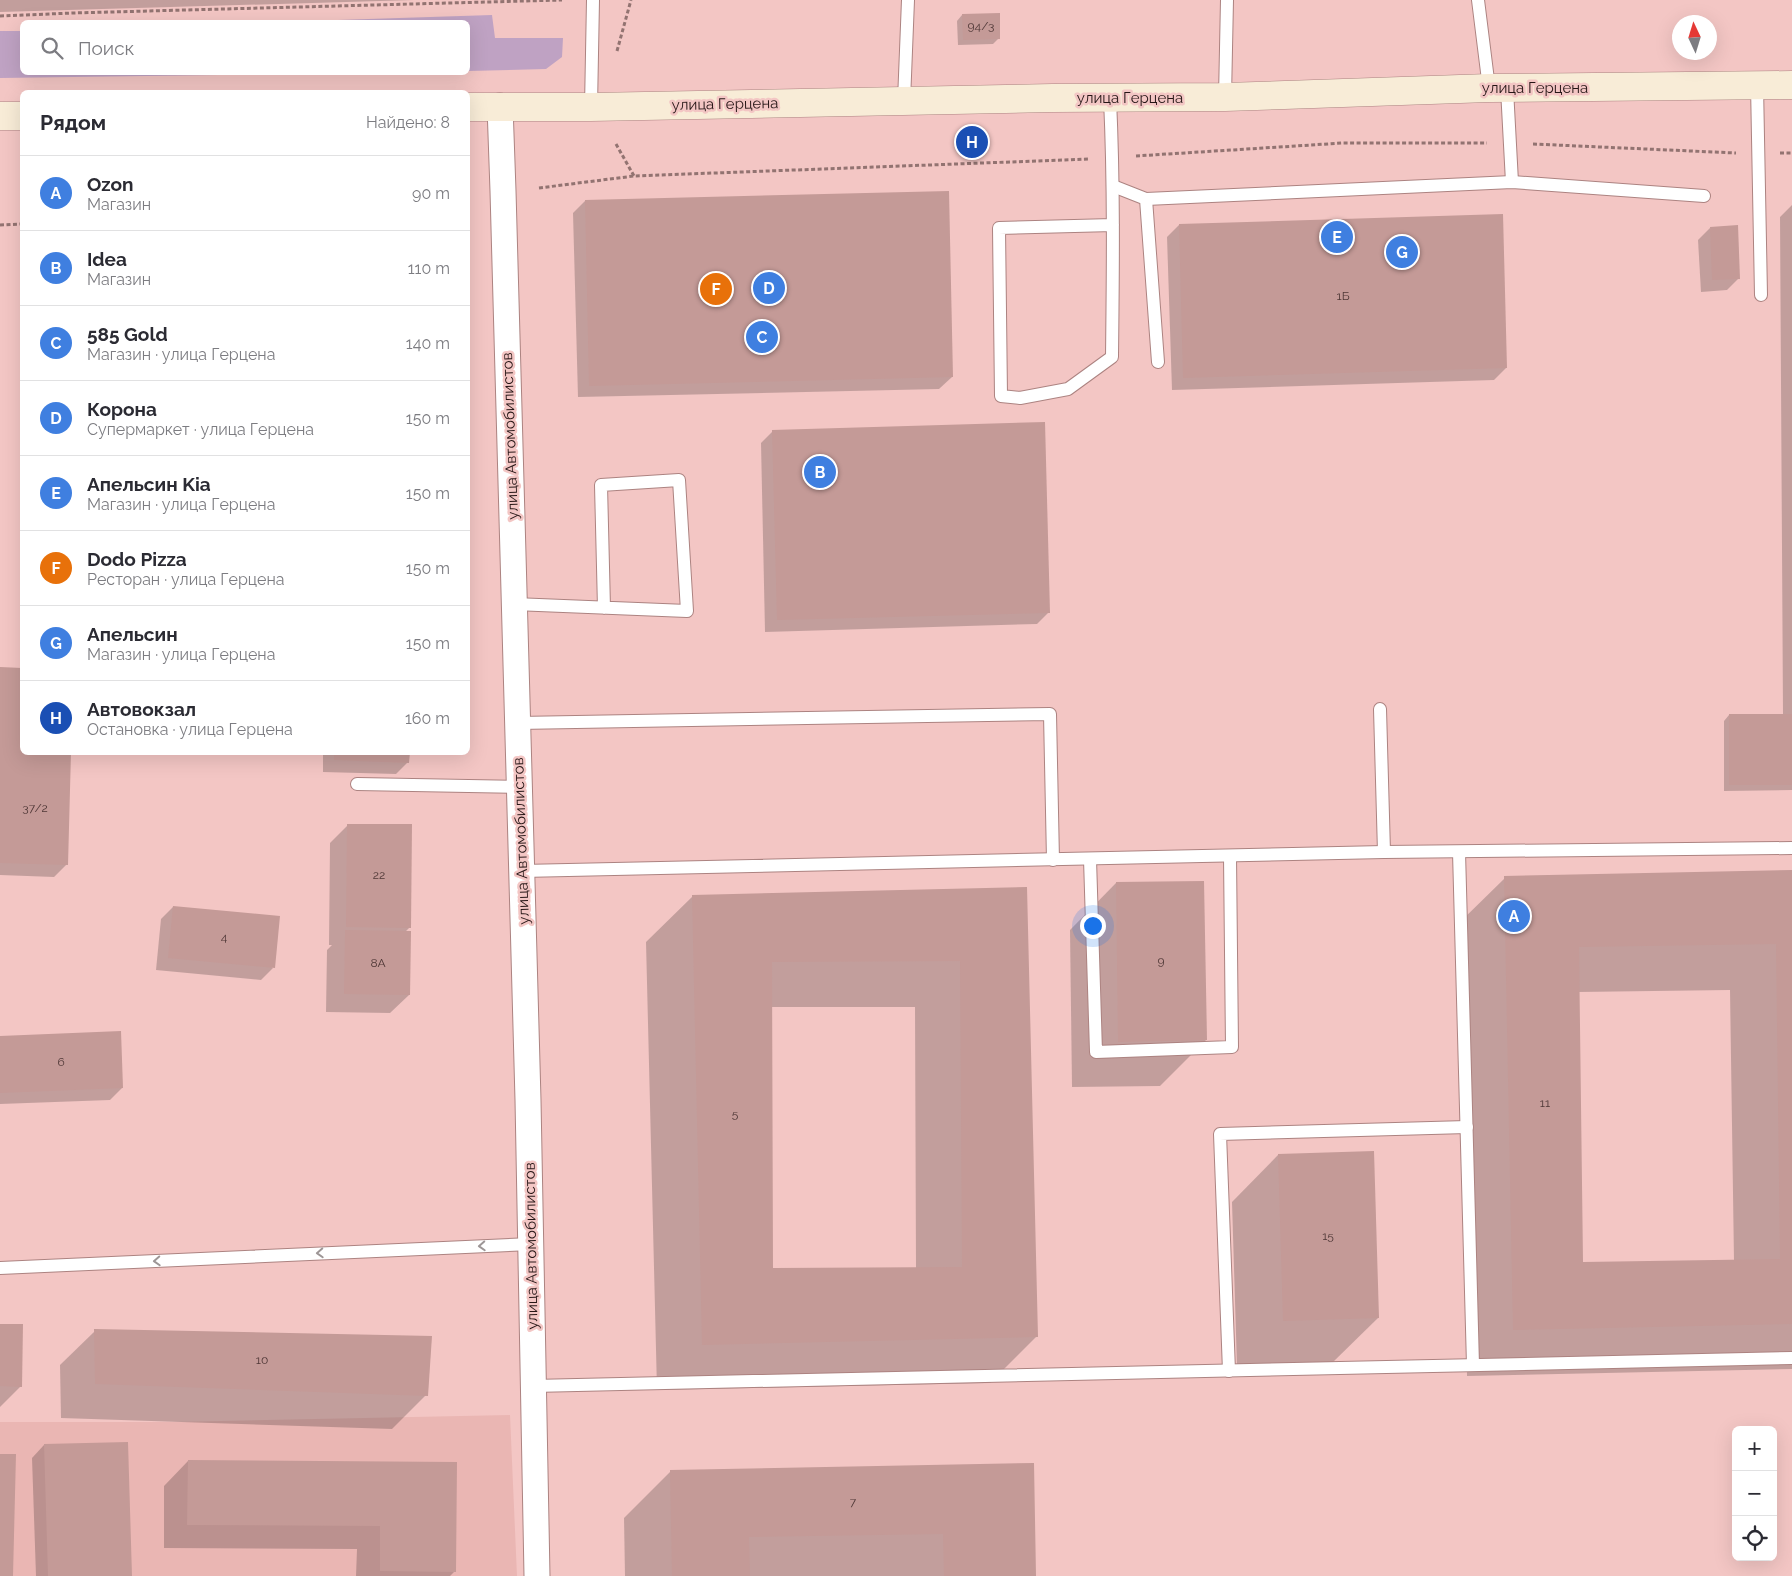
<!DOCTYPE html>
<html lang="ru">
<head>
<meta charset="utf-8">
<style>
	:root { --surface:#fff; --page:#f7f7f7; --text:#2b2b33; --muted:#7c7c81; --line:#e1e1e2; --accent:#146469 }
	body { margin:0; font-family:Raleway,sans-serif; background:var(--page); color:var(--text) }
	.controls { position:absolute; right:15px; bottom:15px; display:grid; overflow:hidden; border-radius:8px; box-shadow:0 5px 20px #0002 }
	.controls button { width:45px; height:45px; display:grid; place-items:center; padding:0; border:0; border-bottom:1px solid var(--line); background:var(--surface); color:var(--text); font:25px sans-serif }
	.compass { position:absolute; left:1672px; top:15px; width:45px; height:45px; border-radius:50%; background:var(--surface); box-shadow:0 5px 20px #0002; rotate:356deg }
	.you { position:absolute; left:1092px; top:925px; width:18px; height:18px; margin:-12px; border:4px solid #fff; border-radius:50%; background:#1a73e8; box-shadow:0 0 0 8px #1a73e833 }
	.badge { display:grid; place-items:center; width:32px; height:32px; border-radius:50%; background:var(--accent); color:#fff; font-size:16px; font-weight:700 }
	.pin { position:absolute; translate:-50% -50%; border:2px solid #fff; box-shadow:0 1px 5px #0006 }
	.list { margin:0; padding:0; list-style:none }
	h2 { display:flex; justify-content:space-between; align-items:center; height:65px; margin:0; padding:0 20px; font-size:21px }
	h2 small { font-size:16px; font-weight:400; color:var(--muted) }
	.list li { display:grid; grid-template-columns:32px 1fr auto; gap:15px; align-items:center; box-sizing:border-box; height:75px; padding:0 20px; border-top:1px solid var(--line) }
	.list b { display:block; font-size:19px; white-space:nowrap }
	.list p { margin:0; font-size:16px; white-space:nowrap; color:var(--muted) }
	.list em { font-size:16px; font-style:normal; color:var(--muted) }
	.icon { flex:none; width:28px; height:28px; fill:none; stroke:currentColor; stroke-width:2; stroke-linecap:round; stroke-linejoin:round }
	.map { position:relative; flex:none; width:1792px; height:1576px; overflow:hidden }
	.search { position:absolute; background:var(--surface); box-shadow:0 5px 20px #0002; left:20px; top:20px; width:450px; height:55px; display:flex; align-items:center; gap:12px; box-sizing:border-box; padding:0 18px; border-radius:8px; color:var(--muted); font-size:19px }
	.panel { position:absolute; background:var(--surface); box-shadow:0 5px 20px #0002; left:20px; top:90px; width:450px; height:665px; border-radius:8px }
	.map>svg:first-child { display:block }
</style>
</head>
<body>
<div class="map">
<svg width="1792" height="1576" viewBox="0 0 1792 1576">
	<rect width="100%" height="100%" fill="#f3c6c4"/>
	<path fill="#eab6b3" d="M510,1415L517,1576H0V1422H173Z"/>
	<g fill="#bfa2c3">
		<path d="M492,15L495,38H563L562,57L546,69L468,71V22H276Z"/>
		<path d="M0,31H22V72L359,73L0,78Z"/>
	</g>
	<g fill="#0003" fill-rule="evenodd">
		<path d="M0,0H414L0,12Z"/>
		<path d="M962,15L999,38L993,44L958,45L957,21Z"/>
		<path d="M585,201L952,377L939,389L578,397L573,213Z"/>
		<path d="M1792,205V790L1724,791V721L1729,715H1783L1780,217Z"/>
		<path d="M1179,225L1506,368L1494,380L1172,390L1167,237Z"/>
		<path d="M1710,228L1739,278L1727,290L1701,292L1698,240Z"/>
		<path d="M773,431L1049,612L1037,624L765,632L761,443Z"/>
		<path d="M0,669H22V752L67,864L54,877L0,875Z"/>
		<path d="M323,752H409L408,762L396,774L323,772Z"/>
		<path d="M348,825L410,927L404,933L409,995L390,1013L326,1012L327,950L332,945H329L330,843Z"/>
		<path d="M1792,872V1369L1467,1376L1458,924L1505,878ZM1730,990L1734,1261L1582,1263L1578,992Z"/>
		<path d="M1116,883L1206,1040L1160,1086L1072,1087L1070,930Z"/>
		<path d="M1026,889L1036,1337L990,1383L657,1390L646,942L693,896ZM771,1007H915L916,1269L772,1270Z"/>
		<path d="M173,907L273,968L261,980L156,970L161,919Z"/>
		<path d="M0,1037L122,1088L110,1100L0,1104Z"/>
		<path d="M1278,1155L1378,1318L1331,1364L1237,1367L1232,1202Z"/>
		<path d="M0,1325L21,1386L0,1407Z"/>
		<path d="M95,1331L426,1395L392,1429L61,1418L60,1365Z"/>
		<path d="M44,1445L131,1576H36L32,1458Z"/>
		<path d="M188,1461L455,1463V1571L450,1576H356L357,1549L164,1548V1486Z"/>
		<path d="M1033,1464L1035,1576H625L624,1518L671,1471Z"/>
	</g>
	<g fill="#c49a97" fill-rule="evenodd">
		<path d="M1000,13V39L963,40L962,14Z"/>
		<path d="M949,191L953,377L589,386L585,200Z"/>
		<path d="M1503,214L1507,368L1183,378L1179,224Z"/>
		<path d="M1738,225L1740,279L1712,280L1710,227Z"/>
		<path d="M1045,422L1050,613L777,620L772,430Z"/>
		<path d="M0,667L22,668V752H71L68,865L0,863Z"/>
		<rect x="1729" y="714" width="63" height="71"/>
		<path d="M334,752H410L409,763L334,760Z"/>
		<path d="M347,824H412L411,928L346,927Z"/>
		<path d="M1792,870V1324L1513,1330L1504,876ZM1776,944L1780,1259L1583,1262L1579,947Z"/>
		<path d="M1204,881L1207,1040L1118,1042L1116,882Z"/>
		<path d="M1027,887L1038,1337L702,1345L692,895ZM960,961L962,1267L773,1268L772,962Z"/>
		<path d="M173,906L280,916L275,968L168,958Z"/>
		<path d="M345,930L411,931L410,995L344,994Z"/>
		<path d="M121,1031L123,1088L0,1093V1036Z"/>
		<path d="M1374,1151L1379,1318L1283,1321L1278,1154Z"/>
		<path d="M0,1324H23L22,1387L0,1386Z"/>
		<path d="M94,1329L432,1336L428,1396L95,1384Z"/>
		<path d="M128,1442L132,1576H48L44,1444Z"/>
		<path d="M0,1454H16L13,1576H0Z"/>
		<path d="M188,1460L457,1462L456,1572L380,1571V1526L187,1525Z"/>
		<path d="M1034,1463L1036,1576H944L943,1534L749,1537L750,1576H672L670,1470Z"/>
	</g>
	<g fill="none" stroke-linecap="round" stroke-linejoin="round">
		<defs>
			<g id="service">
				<path d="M1478,0L1489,88"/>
				<path d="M1757,85L1761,295"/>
				<path d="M1507,89L1512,182"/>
				<path d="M1225,97L1227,0"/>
				<path d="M1110,99C1114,185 1113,271 1112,357L1068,389L1020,398L1001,396L999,228L1113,225"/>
				<path d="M904,101L908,0"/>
				<path d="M591,107L593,0"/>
				<path d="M1113,186L1146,199L1158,362"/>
				<path d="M1146,199L1512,182L1704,196"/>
				<path d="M514,604L687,611L679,480L601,485L604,608"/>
				<path d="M1380,709L1384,852"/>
				<path d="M518,723L1050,714L1053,860"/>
				<path d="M357,784L519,787"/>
				<path d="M1459,852L1473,1365"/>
				<path d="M1090,859L1096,1052L1232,1047L1230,856"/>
				<path d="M522,871L1384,852L1792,848"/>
				<path d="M0,1268L531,1244"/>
				<path d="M1229,1371L1220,1134L1467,1127"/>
				<path d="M533,1386L1792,1358"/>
			</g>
			<path id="minor" d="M500,106L503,191L528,1100L537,1576"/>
			<g id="secondary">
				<path d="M468,107H591L1053,98L1225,97L1489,88L1792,85"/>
				<path d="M0,116H22"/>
			</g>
		</defs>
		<use href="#service" stroke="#ac8381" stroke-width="14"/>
		<use href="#minor" stroke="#ac8381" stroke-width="27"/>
		<use href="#secondary" stroke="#ac8381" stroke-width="29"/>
		<g stroke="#927371" stroke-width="3" stroke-dasharray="4 2.5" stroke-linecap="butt">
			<path d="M0,16L73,13L562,0"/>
			<path d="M617,51L631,0"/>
			<path d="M616,144L634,176"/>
			<path d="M1533,144L1736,153"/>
			<path d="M1780,153H1792"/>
			<path d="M1136,156L1343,143H1487"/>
			<path d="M539,188L634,176L1090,159"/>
			<path d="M0,225L22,224"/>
		</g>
		<use href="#service" stroke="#fff" stroke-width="12"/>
		<use href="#minor" stroke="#fff" stroke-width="25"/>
		<use href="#secondary" stroke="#f8ecd7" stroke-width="28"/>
	</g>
	<defs><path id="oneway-chevron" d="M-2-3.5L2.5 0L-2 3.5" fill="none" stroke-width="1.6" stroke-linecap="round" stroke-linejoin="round" transform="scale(1.25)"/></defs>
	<g stroke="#9d9696">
		<use href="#oneway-chevron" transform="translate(482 1246) rotate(177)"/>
		<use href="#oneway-chevron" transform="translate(320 1253) rotate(177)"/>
		<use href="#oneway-chevron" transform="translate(157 1261) rotate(177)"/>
	</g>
	<g text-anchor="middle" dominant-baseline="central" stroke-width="5" stroke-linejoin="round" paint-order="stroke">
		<g font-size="12" fill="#4e3736">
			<text x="981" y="26">94/3</text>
			<text x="1343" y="296">1Б</text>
			<text x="35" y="808">37/2</text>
			<text x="379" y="875">22</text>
			<text x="224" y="937">4</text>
			<text x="1161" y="961">9</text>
			<text x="378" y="963">8А</text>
			<text x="61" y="1062">6</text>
			<text x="1545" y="1103">11</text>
			<text x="735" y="1114">5</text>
			<text x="1328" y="1236">15</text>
			<text x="262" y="1360">10</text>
			<text x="853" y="1502">7</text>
		</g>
		<g font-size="15" fill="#261616" stroke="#f3c6c4">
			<text x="1535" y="88">улица Герцена</text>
			<text x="1130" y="98">улица Герцена</text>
			<text transform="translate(725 104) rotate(-1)">улица Герцена</text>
			<text transform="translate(510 436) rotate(-92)">улица Автомобилистов</text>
			<text transform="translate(521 841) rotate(-92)">улица Автомобилистов</text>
			<text transform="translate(531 1246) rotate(-91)">улица Автомобилистов</text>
		</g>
	</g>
</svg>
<div class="controls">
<button>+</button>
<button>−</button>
<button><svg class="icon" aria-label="locate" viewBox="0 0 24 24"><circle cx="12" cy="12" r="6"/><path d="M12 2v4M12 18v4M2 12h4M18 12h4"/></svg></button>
</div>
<svg class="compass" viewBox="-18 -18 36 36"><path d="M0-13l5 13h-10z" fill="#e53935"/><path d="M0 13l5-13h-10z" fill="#7c7c81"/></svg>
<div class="you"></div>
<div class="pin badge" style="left:1514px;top:916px;background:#3f7fe0">A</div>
<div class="pin badge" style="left:820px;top:472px;background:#3f7fe0">B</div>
<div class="pin badge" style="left:762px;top:337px;background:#3f7fe0">C</div>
<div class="pin badge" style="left:769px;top:288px;background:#3f7fe0">D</div>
<div class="pin badge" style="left:1337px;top:237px;background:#3f7fe0">E</div>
<div class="pin badge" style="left:716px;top:289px;background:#e8710a">F</div>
<div class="pin badge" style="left:1402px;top:252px;background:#3f7fe0">G</div>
<div class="pin badge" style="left:972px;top:142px;background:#1a4fb4">H</div>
<div class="search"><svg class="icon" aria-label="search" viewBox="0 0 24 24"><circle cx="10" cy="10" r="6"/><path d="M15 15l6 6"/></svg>Поиск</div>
<section class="panel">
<h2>Рядом<small>Найдено: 8</small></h2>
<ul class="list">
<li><span class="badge" style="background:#3f7fe0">A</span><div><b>Ozon</b><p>Магазин</p></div><em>90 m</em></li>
<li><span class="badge" style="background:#3f7fe0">B</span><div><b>Idea</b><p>Магазин</p></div><em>110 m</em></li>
<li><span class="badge" style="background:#3f7fe0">C</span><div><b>585 Gold</b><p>Магазин · улица Герцена</p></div><em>140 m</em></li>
<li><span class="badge" style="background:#3f7fe0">D</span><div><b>Корона</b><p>Супермаркет · улица Герцена</p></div><em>150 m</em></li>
<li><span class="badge" style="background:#3f7fe0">E</span><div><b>Апельсин Kia</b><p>Магазин · улица Герцена</p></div><em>150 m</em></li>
<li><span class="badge" style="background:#e8710a">F</span><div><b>Dodo Pizza</b><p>Ресторан · улица Герцена</p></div><em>150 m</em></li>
<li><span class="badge" style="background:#3f7fe0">G</span><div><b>Апельсин</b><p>Магазин · улица Герцена</p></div><em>150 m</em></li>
<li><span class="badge" style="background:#1a4fb4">H</span><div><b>Автовокзал</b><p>Остановка · улица Герцена</p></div><em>160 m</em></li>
</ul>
</section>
</div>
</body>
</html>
